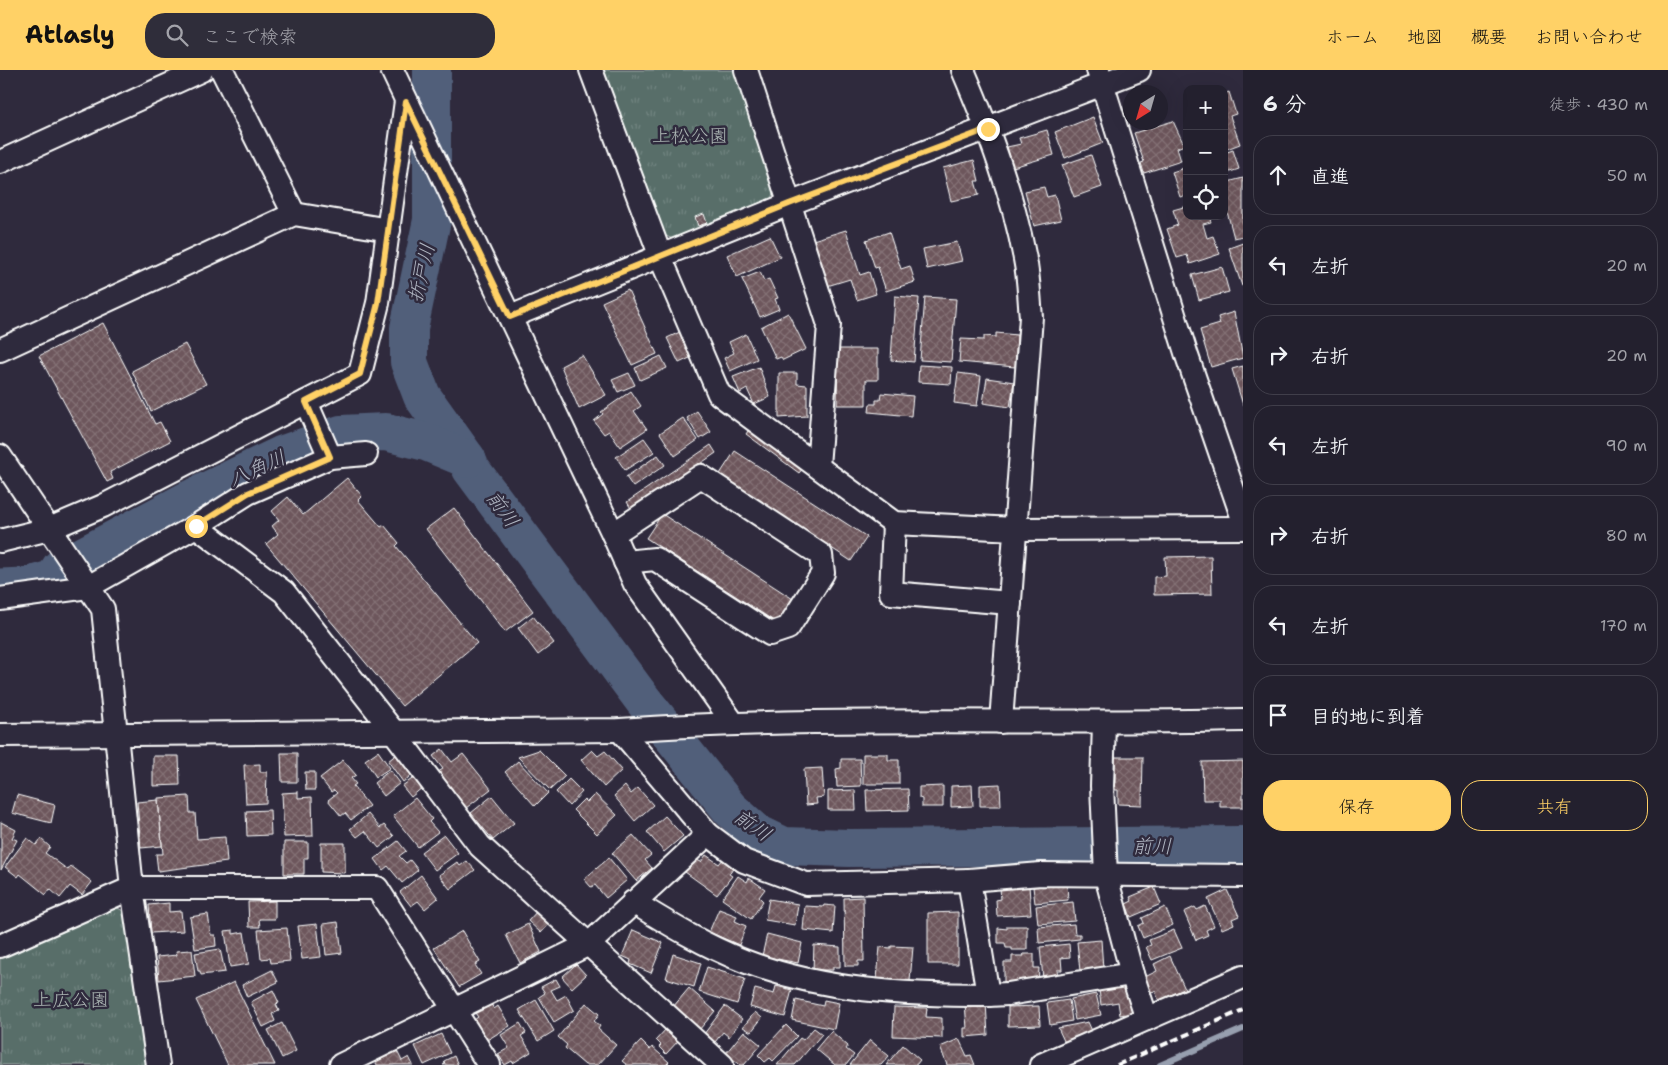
<!DOCTYPE html>
<html lang="ja">
<head>
<meta charset="utf-8">
<style>
	:root { --surface:#23202e; --page:#2f2d3a; --text:#f1f3f6; --muted:#a3a3aa; --line:#403e4a; --accent:#ffd166 }
	body { margin:0; font-family:"Shantell Sans","Klee One",sans-serif; background:var(--page); color:var(--text) }
	.controls { position:absolute; right:15px; top:15px; display:grid; overflow:hidden; border-radius:10px; box-shadow:0 5px 20px #0002 }
	.controls button { width:45px; height:45px; display:grid; place-items:center; padding:0; border:0; border-bottom:1px solid var(--line); background:var(--surface); color:var(--text); font:25px sans-serif }
	.compass { position:absolute; left:1123px; top:15px; width:45px; height:45px; border-radius:50%; background:var(--surface); box-shadow:0 5px 20px #0002; rotate:217deg }
	.stop { position:absolute; width:15px; height:15px; margin:-11px; border:4px solid #ffd166; border-radius:50%; background:#fff }
	.stop.end { background:#ffd166; border-color:#fff; box-shadow:0 1px 5px #0008 }
	.list { margin:0; padding:0; list-style:none }
	h2 { display:flex; justify-content:space-between; align-items:center; height:65px; margin:0; padding:0 20px; font-size:21px }
	h2 small { font-size:16px; font-weight:400; color:var(--muted) }
	.list li { display:grid; grid-template-columns:32px 1fr auto; gap:15px; align-items:center; box-sizing:border-box; height:80px; margin:0 10px 10px; padding:0 10px; border:1px solid var(--line); border-radius:20px }
	.list b { display:block; font-size:19px; white-space:nowrap }
	.list em { font-size:16px; font-style:normal; color:var(--muted) }
	.actions { display:flex; gap:10px; padding:15px 20px }
	.actions a { flex:1; padding:11px 0; border:1px solid var(--accent); border-radius:20px; text-align:center; font-size:18px; color:var(--accent) }
	.actions .main { background:var(--accent); color:#111 }
	.icon { flex:none; width:28px; height:28px; fill:none; stroke:currentColor; stroke-width:2; stroke-linecap:round; stroke-linejoin:round }
	.map { position:relative; flex:none; width:1243px; height:995px; overflow:hidden }
	header { display:flex; align-items:center; gap:30px; box-sizing:border-box; height:70px; padding:0 25px; background:var(--accent); color:#111 }
	header strong { font-size:24px }
	nav { display:flex; gap:28px; margin-inline-start:auto; font-size:18px }
	.search { width:350px; height:45px; background:var(--page); display:flex; align-items:center; gap:12px; box-sizing:border-box; padding:0 18px; border-radius:20px; color:var(--muted); font-size:19px }
	main { display:flex }
	aside { flex:1; background:var(--surface) }
	.map>svg:first-child { display:block }
</style>
</head>
<body>
<header>
<strong>Atlasly</strong>
<div class="search"><svg class="icon" aria-label="search" viewBox="0 0 24 24"><circle cx="10" cy="10" r="6"/><path d="M15 15l6 6"/></svg>ここで検索</div>
<nav><a>ホーム</a><a>地図</a><a>概要</a><a>お問い合わせ</a></nav>
</header>
<main>
<div class="map">
<svg width="1243" height="995" viewBox="0 0 1243 995">
	<defs>
		<pattern id="grass-tufts" width="24" height="20" patternUnits="userSpaceOnUse" patternTransform="scale(1.25)"><rect width="24" height="20" fill="#586e69"/><path d="M3 7l-1-3M5 7V3M7 7l1-3M15 17l-1-3M17 17v-4M19 17l1-3" fill="none" stroke="#718480"/></pattern>
		<pattern id="building-cross-hatch" width="8" height="8" patternUnits="userSpaceOnUse" patternTransform="scale(1.25)"><rect width="8" height="8" fill="#6d575b"/><path d="M0 0l8 8M0 8l8-8" fill="none" stroke="#837074"/></pattern>
	</defs>
	<rect width="100%" height="100%" fill="#2f2a3d"/>
	<filter id="ink" filterUnits="userSpaceOnUse"><feTurbulence type="fractalNoise" baseFrequency=".02" numOctaves="2"/><feDisplacementMap in="SourceGraphic" scale="10" xChannelSelector="R" yChannelSelector="G"/><feConvolveMatrix kernelMatrix="1 2 1 2 8 2 1 2 1" color-interpolation-filters="sRGB"/></filter>
	<g filter="url(#ink)">
		<g fill="url(#grass-tufts)" stroke="#acb6b4">
			<path d="M600,0H736L774,120L770,132L673,169L659,163Z"/>
			<path d="M116,837L127,843L146,995H0V888Z"/>
		</g>
		<g fill="none" stroke-linecap="round" stroke-linejoin="round">
			<path stroke="#979faf" stroke-width="6" d="M1160,995L1243,959"/>
			<path stroke="#515f7a" stroke-width="21" d="M0,509L24,508L60,498"/>
			<g stroke="#515f7a" stroke-width="38">
				<path d="M432,0V150L409,258V292L422,326L467,389L471,399L643,630L730,739L757,763L784,776L849,778L1243,775"/>
				<path d="M60,498L192,428L281,385L341,364L386,362L426,372L467,389"/>
			</g>
		</g>
		<g fill="url(#building-cross-hatch)" stroke="#fff">
			<path d="M1229,22L1236,44L1230,46L1240,74L1224,80V24Z"/>
			<path d="M1093,47L1103,73L1065,88L1055,62Z"/>
			<path d="M1173,51L1184,75L1177,78L1181,91L1144,103L1141,93L1144,92L1134,63Z"/>
			<path d="M1047,60L1054,85L1013,97L1007,77L1021,74L1019,68Z"/>
			<path d="M1233,80L1239,99L1224,104V83Z"/>
			<path d="M1091,85L1102,117L1074,127L1062,95Z"/>
			<path d="M974,90L979,111H975L979,125L951,131L943,98Z"/>
			<path d="M1187,97V125L1180,127L1172,102Z"/>
			<path d="M1243,108V166L1234,168L1224,130V113Z"/>
			<path d="M1044,117L1047,127L1055,125L1061,150L1034,156L1025,121Z"/>
			<path d="M1187,136V146H1209L1211,152L1203,154L1207,168L1213,166L1220,184L1190,194L1187,185L1177,188L1167,159L1178,155L1173,140Z"/>
			<path d="M704,144L707,153L698,156L695,147Z"/>
			<path d="M846,160L860,205L869,202L876,224L857,230L850,209L827,216L813,170Z"/>
			<path d="M889,162L901,199L910,196L915,212L886,221L878,197L875,198L866,170Z"/>
			<path d="M770,166L780,187L737,207L727,185Z"/>
			<path d="M957,172L962,191L927,199L923,179Z"/>
			<path d="M1243,173V216H1242L1229,178Z"/>
			<path d="M1222,197L1229,222L1199,230L1192,205Z"/>
			<path d="M760,202L764,211L769,209L778,228L775,229L779,239L760,247L742,209Z"/>
			<path d="M628,220L657,284L632,295L602,232Z"/>
			<path d="M895,226L919,228L914,292L891,290Z"/>
			<path d="M925,227L956,229L951,292L920,290Z"/>
			<path d="M1234,242L1243,288L1211,297L1200,260L1220,254L1218,247Z"/>
			<path d="M788,243L806,279L783,290L781,287L776,289L761,257Z"/>
			<path d="M103,253L155,354L160,352L170,371L110,402L113,409L107,412L39,286Z"/>
			<path d="M680,262L692,287L679,293L667,268Z"/>
			<path d="M996,263L1017,265L1015,297L959,292L961,269L984,270V266L996,267Z"/>
			<path d="M746,264L757,289L730,301L724,288L734,283L729,272Z"/>
			<path d="M185,274L206,314L151,341L132,301Z"/>
			<path d="M838,279H878V310H866V335H837Z"/>
			<path d="M582,285L606,325L579,339L561,296Z"/>
			<path d="M661,286L667,298L640,310L635,298Z"/>
			<path d="M919,295L952,297L951,314L918,312Z"/>
			<path d="M1243,296V335L1232,299Z"/>
			<path d="M759,297L770,327L754,334L747,319L740,323L733,307Z"/>
			<path d="M629,303L635,315L618,322L612,310Z"/>
			<path d="M779,303H797V314L807,315V346L779,348Z"/>
			<path d="M958,303L981,306L977,336L954,333Z"/>
			<path d="M987,308L1014,312L1010,337L983,333Z"/>
			<path d="M631,321L641,336L634,341L647,359L620,377L609,361L604,364L594,351L603,344L601,342Z"/>
			<path d="M881,323L913,326L911,346L869,342L870,334H876V330H880Z"/>
			<path d="M697,341L711,362L700,369L687,348Z"/>
			<path d="M683,348L698,370L675,386L660,363Z"/>
			<path d="M750,358L803,398L799,403L746,364Z"/>
			<path d="M644,368L654,382L625,400L616,387Z"/>
			<path d="M711,375L716,383L632,440L627,432Z"/>
			<path d="M735,381L867,467L851,491L720,404Z"/>
			<path d="M658,385L665,395L633,417L626,407Z"/>
			<path d="M347,408L362,426L358,430L381,457L384,455L399,473L396,476L477,573L402,636L266,474L278,464L272,456L279,450L272,441L288,427L303,445Z"/>
			<path d="M454,438L533,541L505,562L426,459Z"/>
			<path d="M662,444L793,529L777,553L646,468Z"/>
			<path d="M1211,486L1212,524L1154,525V507L1166,506L1165,487Z"/>
			<path d="M533,546L554,573L538,585L518,558Z"/>
			<path d="M442,679L452,692L463,684L491,719L466,738L438,702L443,699L433,686Z"/>
			<path d="M539,680L565,706L550,720L518,687Z"/>
			<path d="M592,680L598,686L605,681L622,700L604,717L581,690Z"/>
			<path d="M378,681L390,698L376,707L365,690Z"/>
			<path d="M281,683H297V712H282Z"/>
			<path d="M398,683L413,704L403,712L388,691Z"/>
			<path d="M863,684H888V690H899V714H863Z"/>
			<path d="M153,686H179L180,715L153,716Z"/>
			<path d="M1115,687H1143L1142,735L1118,734V720H1115Z"/>
			<path d="M841,689H860L861,716L837,717L836,699L841,698Z"/>
			<path d="M343,690L356,705L351,708L356,714L353,716L369,736L351,750L345,743L341,746L328,730L337,723L334,720L331,722L320,708Z"/>
			<path d="M518,691L548,723L535,736L505,702Z"/>
			<path d="M1243,691V737H1220V730H1203L1202,692Z"/>
			<path d="M260,694V702H267L266,733L246,734L244,695Z"/>
			<path d="M822,698L824,727L816,728L817,734L806,735L804,699Z"/>
			<path d="M390,700L400,713L384,726L374,713Z"/>
			<path d="M305,702H315V720H306Z"/>
			<path d="M415,707L423,717L411,727L402,716Z"/>
			<path d="M569,709L582,722L569,736L556,722Z"/>
			<path d="M1000,714L1001,736H980V715Z"/>
			<path d="M972,715L973,736L951,737V716Z"/>
			<path d="M625,716L631,724L638,718L653,735L635,751L614,726Z"/>
			<path d="M943,716V737H922V729L919,728V717Z"/>
			<path d="M908,719L909,740L867,741L866,720Z"/>
			<path d="M855,720L856,740H828V721Z"/>
			<path d="M298,722V728L312,727L313,766L284,767L282,723Z"/>
			<path d="M595,724L617,745L597,764L573,740L584,729L587,732Z"/>
			<path d="M17,725L55,735L51,753L12,743Z"/>
			<path d="M189,726L190,743H195L197,769L225,767L227,792L158,801L156,784H163L158,728Z"/>
			<path d="M492,726L514,753L493,770L471,743Z"/>
			<path d="M415,728L432,749L429,752L438,762L418,777L393,746Z"/>
			<path d="M158,730L162,776L141,778L137,732Z"/>
			<path d="M270,740L271,765L247,766L246,741Z"/>
			<path d="M368,744L380,758L384,755L394,766L379,778L365,761L357,767L350,759Z"/>
			<path d="M665,746L683,766L664,782L647,762Z"/>
			<path d="M1,752L16,760L12,768L17,770L1,800Z"/>
			<path d="M444,765L458,783L435,800L421,782Z"/>
			<path d="M633,765L651,785L645,790L652,798L636,811L612,783Z"/>
			<path d="M27,768L36,775L41,769L50,777L45,783L68,800L71,796L92,812L82,825L70,816L60,828L50,819L46,825L20,804L18,807L5,797Z"/>
			<path d="M398,771L406,781L399,786L406,793L410,790L418,800L402,813L388,796L383,800L375,789Z"/>
			<path d="M284,772H308V788H304V804H284Z"/>
			<path d="M321,773H345V803L321,802Z"/>
			<path d="M706,785L719,794L724,788L734,796L729,804L732,806L717,825L685,802L695,789L701,792Z"/>
			<path d="M609,788L627,810L606,828L595,815L591,817L584,809Z"/>
			<path d="M467,791L475,800L450,819L439,805L457,792L460,796Z"/>
			<path d="M421,805L438,828L425,839L418,831L411,836L400,822Z"/>
			<path d="M738,806L747,812L749,808L765,819L759,827L763,831L751,849L722,829Z"/>
			<path d="M1067,814L1068,830L1035,833L1033,817Z"/>
			<path d="M1029,816L1031,844L997,846L996,830L1001,829L1000,818Z"/>
			<path d="M1154,817L1161,834L1131,847L1126,834L1132,831L1130,827Z"/>
			<path d="M1227,820L1239,846L1232,849L1234,854L1222,859L1208,829Z"/>
			<path d="M863,827L864,891H858V896H845L844,828Z"/>
			<path d="M769,829L798,834L795,855L765,850Z"/>
			<path d="M275,831V849H259L260,857H249L248,832Z"/>
			<path d="M1073,832L1075,851L1038,854L1036,836Z"/>
			<path d="M169,833V842L181,841L183,861L151,863L149,835Z"/>
			<path d="M824,835L835,836L833,863L803,860L805,836L823,837Z"/>
			<path d="M1205,836L1214,856L1206,860L1208,865L1196,870L1184,842L1195,837L1197,840Z"/>
			<path d="M1165,837L1173,855L1143,868L1138,856L1144,853L1142,848Z"/>
			<path d="M719,839L737,846L735,851L746,856L739,875L709,862Z"/>
			<path d="M538,840L551,852L541,863L528,851Z"/>
			<path d="M958,842V894H928V843Z"/>
			<path d="M208,844L211,865H215L216,876L195,879L190,847Z"/>
			<path d="M338,852L342,883L326,885L323,854Z"/>
			<path d="M317,854L321,887L302,889L298,856Z"/>
			<path d="M528,854L541,882L520,893L506,865Z"/>
			<path d="M1074,854L1075,864H1080V869L1039,873L1038,857Z"/>
			<path d="M1007,856H1027V880H1012V878H1006L1005,873H998V858L1007,859Z"/>
			<path d="M287,858L290,891L271,893L270,888L261,889L258,860Z"/>
			<path d="M233,860V864L244,862L249,894L230,897L225,861Z"/>
			<path d="M633,860L663,873L651,903L630,894L631,890L622,886Z"/>
			<path d="M1174,860L1182,878L1152,890L1146,877L1151,875L1149,870Z"/>
			<path d="M462,861L480,892L475,895L481,904L459,917L434,878Z"/>
			<path d="M767,864L802,873L798,893L762,886Z"/>
			<path d="M1101,870L1103,899L1080,901L1077,872Z"/>
			<path d="M1069,874L1070,887L1061,888L1062,900H1057L1058,907L1043,909L1040,877Z"/>
			<path d="M814,875L840,877V897H833V900H813Z"/>
			<path d="M891,876L913,877L910,911L877,909L880,877L891,878Z"/>
			<path d="M220,879L225,902L201,905L200,901H198L195,883Z"/>
			<path d="M192,880L195,906L159,910L157,887L177,885L176,881Z"/>
			<path d="M673,884L701,893L694,917L666,908Z"/>
			<path d="M1023,884H1034V898H1039L1038,913L1004,912V892H1012V886H1024Z"/>
			<path d="M1170,886L1185,919L1159,931L1155,921L1151,922L1145,907L1157,901L1154,894Z"/>
			<path d="M576,894L586,905L572,918L562,907Z"/>
			<path d="M707,897L745,909L737,934L699,922Z"/>
			<path d="M272,900L278,912L247,927L242,915Z"/>
			<path d="M556,909L560,916L551,920L557,930L566,925L574,940L554,952L539,927L545,923L541,917Z"/>
			<path d="M234,912L275,995H228L196,930Z"/>
			<path d="M1127,914L1134,937L1131,938L1132,943L1120,945L1118,932L1101,935L1099,920Z"/>
			<path d="M776,916L792,920L785,947L750,937L755,919L774,924Z"/>
			<path d="M689,918L715,941L699,960L673,937Z"/>
			<path d="M273,920L279,933L276,934L279,941L272,944L275,951L263,957L251,932Z"/>
			<path d="M1096,924L1101,945L1075,950L1071,929Z"/>
			<path d="M536,930L554,961L538,971L519,940Z"/>
			<path d="M796,930L823,936L824,930L839,933L834,959L792,950Z"/>
			<path d="M1069,930L1072,951L1050,955L1047,933Z"/>
			<path d="M586,933L599,944L594,951L600,956L598,959L616,975L598,995H585L565,978L567,975L558,967Z"/>
			<path d="M986,933L988,965L964,967V958H967L965,934Z"/>
			<path d="M491,934L494,939L498,936L510,956L487,970L474,950L478,947L475,943Z"/>
			<path d="M725,936L742,949L729,967L723,962L715,972L704,964Z"/>
			<path d="M1039,936L1040,955L1008,956V937Z"/>
			<path d="M894,937L927,938L926,947L942,948V968L893,966Z"/>
			<path d="M755,942L762,948L751,962L743,957Z"/>
			<path d="M1088,952L1092,961L1065,973L1058,958Z"/>
			<path d="M282,953L296,981L282,988L268,960Z"/>
			<path d="M520,953L526,963L521,966L531,982L513,993L512,991L505,995L498,984L509,978L501,965Z"/>
			<path d="M786,955L797,966L773,991L770,988L765,992L758,985Z"/>
			<path d="M814,958L822,964L795,995H777L800,968L803,970Z"/>
			<path d="M666,959L679,970L666,984L659,977L661,975L656,970Z"/>
			<path d="M744,961L761,975L744,995H740L726,983Z"/>
			<path d="M831,961L848,976L846,979L854,985L846,995H835L816,979Z"/>
			<path d="M441,964L450,983L424,995L415,976Z"/>
			<path d="M959,969L967,986L971,985L975,995H947L940,977Z"/>
			<path d="M870,970L889,986L881,995H850Z"/>
			<path d="M641,971L650,980L652,977L669,992L666,995H627L622,991Z"/>
			<path d="M903,975L920,990L916,995H886Z"/>
			<path d="M397,981L402,991L409,987L413,995H377L375,991Z"/>
			<path d="M454,986L458,995H443L445,994L444,991Z"/>
		</g>
		<g fill="none" stroke-linecap="round" stroke-linejoin="round">
			<defs>
				<g id="street">
					<path d="M222,0L294,144"/>
					<path d="M392,0L613,464L635,514L734,654"/>
					<path d="M591,0L665,198L719,324L894,453L1015,459L1243,458"/>
					<path d="M746,0L829,255L818,396"/>
					<path d="M963,0C989,61 1013,124 1025,189C1029,208 1029,228 1031,247L1001,652"/>
					<path d="M1098,0L1187,286L1243,449"/>
					<path d="M0,92L202,0"/>
					<path d="M510,247L789,134L1139,0"/>
					<path d="M0,280L294,144L389,160"/>
					<path d="M306,332L330,387"/>
					<path d="M0,386L103,539L132,818L158,995"/>
					<path d="M894,453L891,523L1010,533"/>
					<path d="M196,456L248,423L330,387L366,384"/>
					<path d="M613,464L701,406L821,485L823,503L788,558L770,564L655,489L625,492"/>
					<path d="M0,471L49,459L103,436L360,304L378,233L406,31"/>
					<path d="M0,529L88,517L196,456L284,522L393,661L480,776L722,995"/>
					<path d="M1104,653L1102,716L1106,806L1132,904L1147,949"/>
					<path d="M620,660L708,764"/>
					<path d="M0,665L620,660C827,645 1036,655 1243,650"/>
					<path d="M969,810L1041,804L1243,806"/>
					<path d="M0,876L132,818H377L489,995"/>
					<path d="M988,925L1008,924L1132,904"/>
					<path d="M341,995L589,874L708,764L744,791L806,814L969,810L988,925C905,925 822,921 744,891C705,876 669,854 633,832"/>
					<path d="M1041,995L1243,907"/>
				</g>
			</defs>
			<use href="#street" stroke="#fff" stroke-width="26"/>
			<use href="#street" stroke="#2f2a3d" stroke-width="22"/>
			<path stroke="#fff" stroke-width="4" stroke-dasharray="8 4" stroke-linecap="butt" d="M1117,995L1243,940"/>
		</g>
	</g>
	<g fill="none" stroke-linecap="round" stroke-linejoin="round" filter="url(#ink)">
		<path stroke="#ffd166" stroke-width="6" d="M196,456L248,423L330,387L306,332L360,304L378,233L406,32L510,247L789,134L988,59"/>
	</g>
	<g text-anchor="middle" dominant-baseline="central" stroke-width="5" stroke-linejoin="round" paint-order="stroke">
		<g font-size="19" fill="#acb6b4" stroke="#2f2a3d">
			<text x="690" y="65">上松公園</text>
			<text x="71" y="929">上広公園</text>
		</g>
		<g font-size="20" font-style="italic" fill="#b1b7c3" stroke="#2f2a3d">
			<text transform="translate(421 203) rotate(-77)">折戸川</text>
			<text transform="translate(257 398) rotate(-24)">八角川</text>
			<text transform="translate(503 439) rotate(54)">前川</text>
			<text transform="translate(753 755) rotate(35)">前川</text>
			<text x="1152" y="776">前川</text>
		</g>
	</g>
</svg>
<div class="controls">
<button>+</button>
<button>−</button>
<button><svg class="icon" aria-label="locate" viewBox="0 0 24 24"><circle cx="12" cy="12" r="6"/><path d="M12 2v4M12 18v4M2 12h4M18 12h4"/></svg></button>
</div>
<svg class="compass" viewBox="-18 -18 36 36"><path d="M0-13l5 13h-10z" fill="#e53935"/><path d="M0 13l5-13h-10z" fill="#a3a3aa"/></svg>
<div class="stop" style="left:196px;top:456px"></div>
<div class="stop end" style="left:988px;top:59px"></div>
</div>
<aside>
<h2>6 分<small>徒歩 · 430 m</small></h2>
<ul class="list">
<li><svg class="icon" aria-label="ahead" viewBox="0 0 24 24"><path d="M12 20V5M6 11l6-6 6 6"/></svg><div><b>直進</b></div><em>50 m</em></li>
<li><svg class="icon" aria-label="left" viewBox="0 0 24 24"><path d="M17 20v-9H6M10 6l-5 5 5 5"/></svg><div><b>左折</b></div><em>20 m</em></li>
<li><svg class="icon" aria-label="right" viewBox="0 0 24 24"><path d="M7 20v-9h11M14 6l5 5-5 5"/></svg><div><b>右折</b></div><em>20 m</em></li>
<li><svg class="icon" aria-label="left" viewBox="0 0 24 24"><path d="M17 20v-9H6M10 6l-5 5 5 5"/></svg><div><b>左折</b></div><em>90 m</em></li>
<li><svg class="icon" aria-label="right" viewBox="0 0 24 24"><path d="M7 20v-9h11M14 6l5 5-5 5"/></svg><div><b>右折</b></div><em>80 m</em></li>
<li><svg class="icon" aria-label="left" viewBox="0 0 24 24"><path d="M17 20v-9H6M10 6l-5 5 5 5"/></svg><div><b>左折</b></div><em>170 m</em></li>
<li><svg class="icon" aria-label="arrive" viewBox="0 0 24 24"><path d="M6 21V4h12l-3 4 3 4H6"/></svg><div><b>目的地に到着</b></div></li>
</ul>
<div class="actions"><a class="main">保存</a><a>共有</a></div>
</aside>
</main>
</body>
</html>
